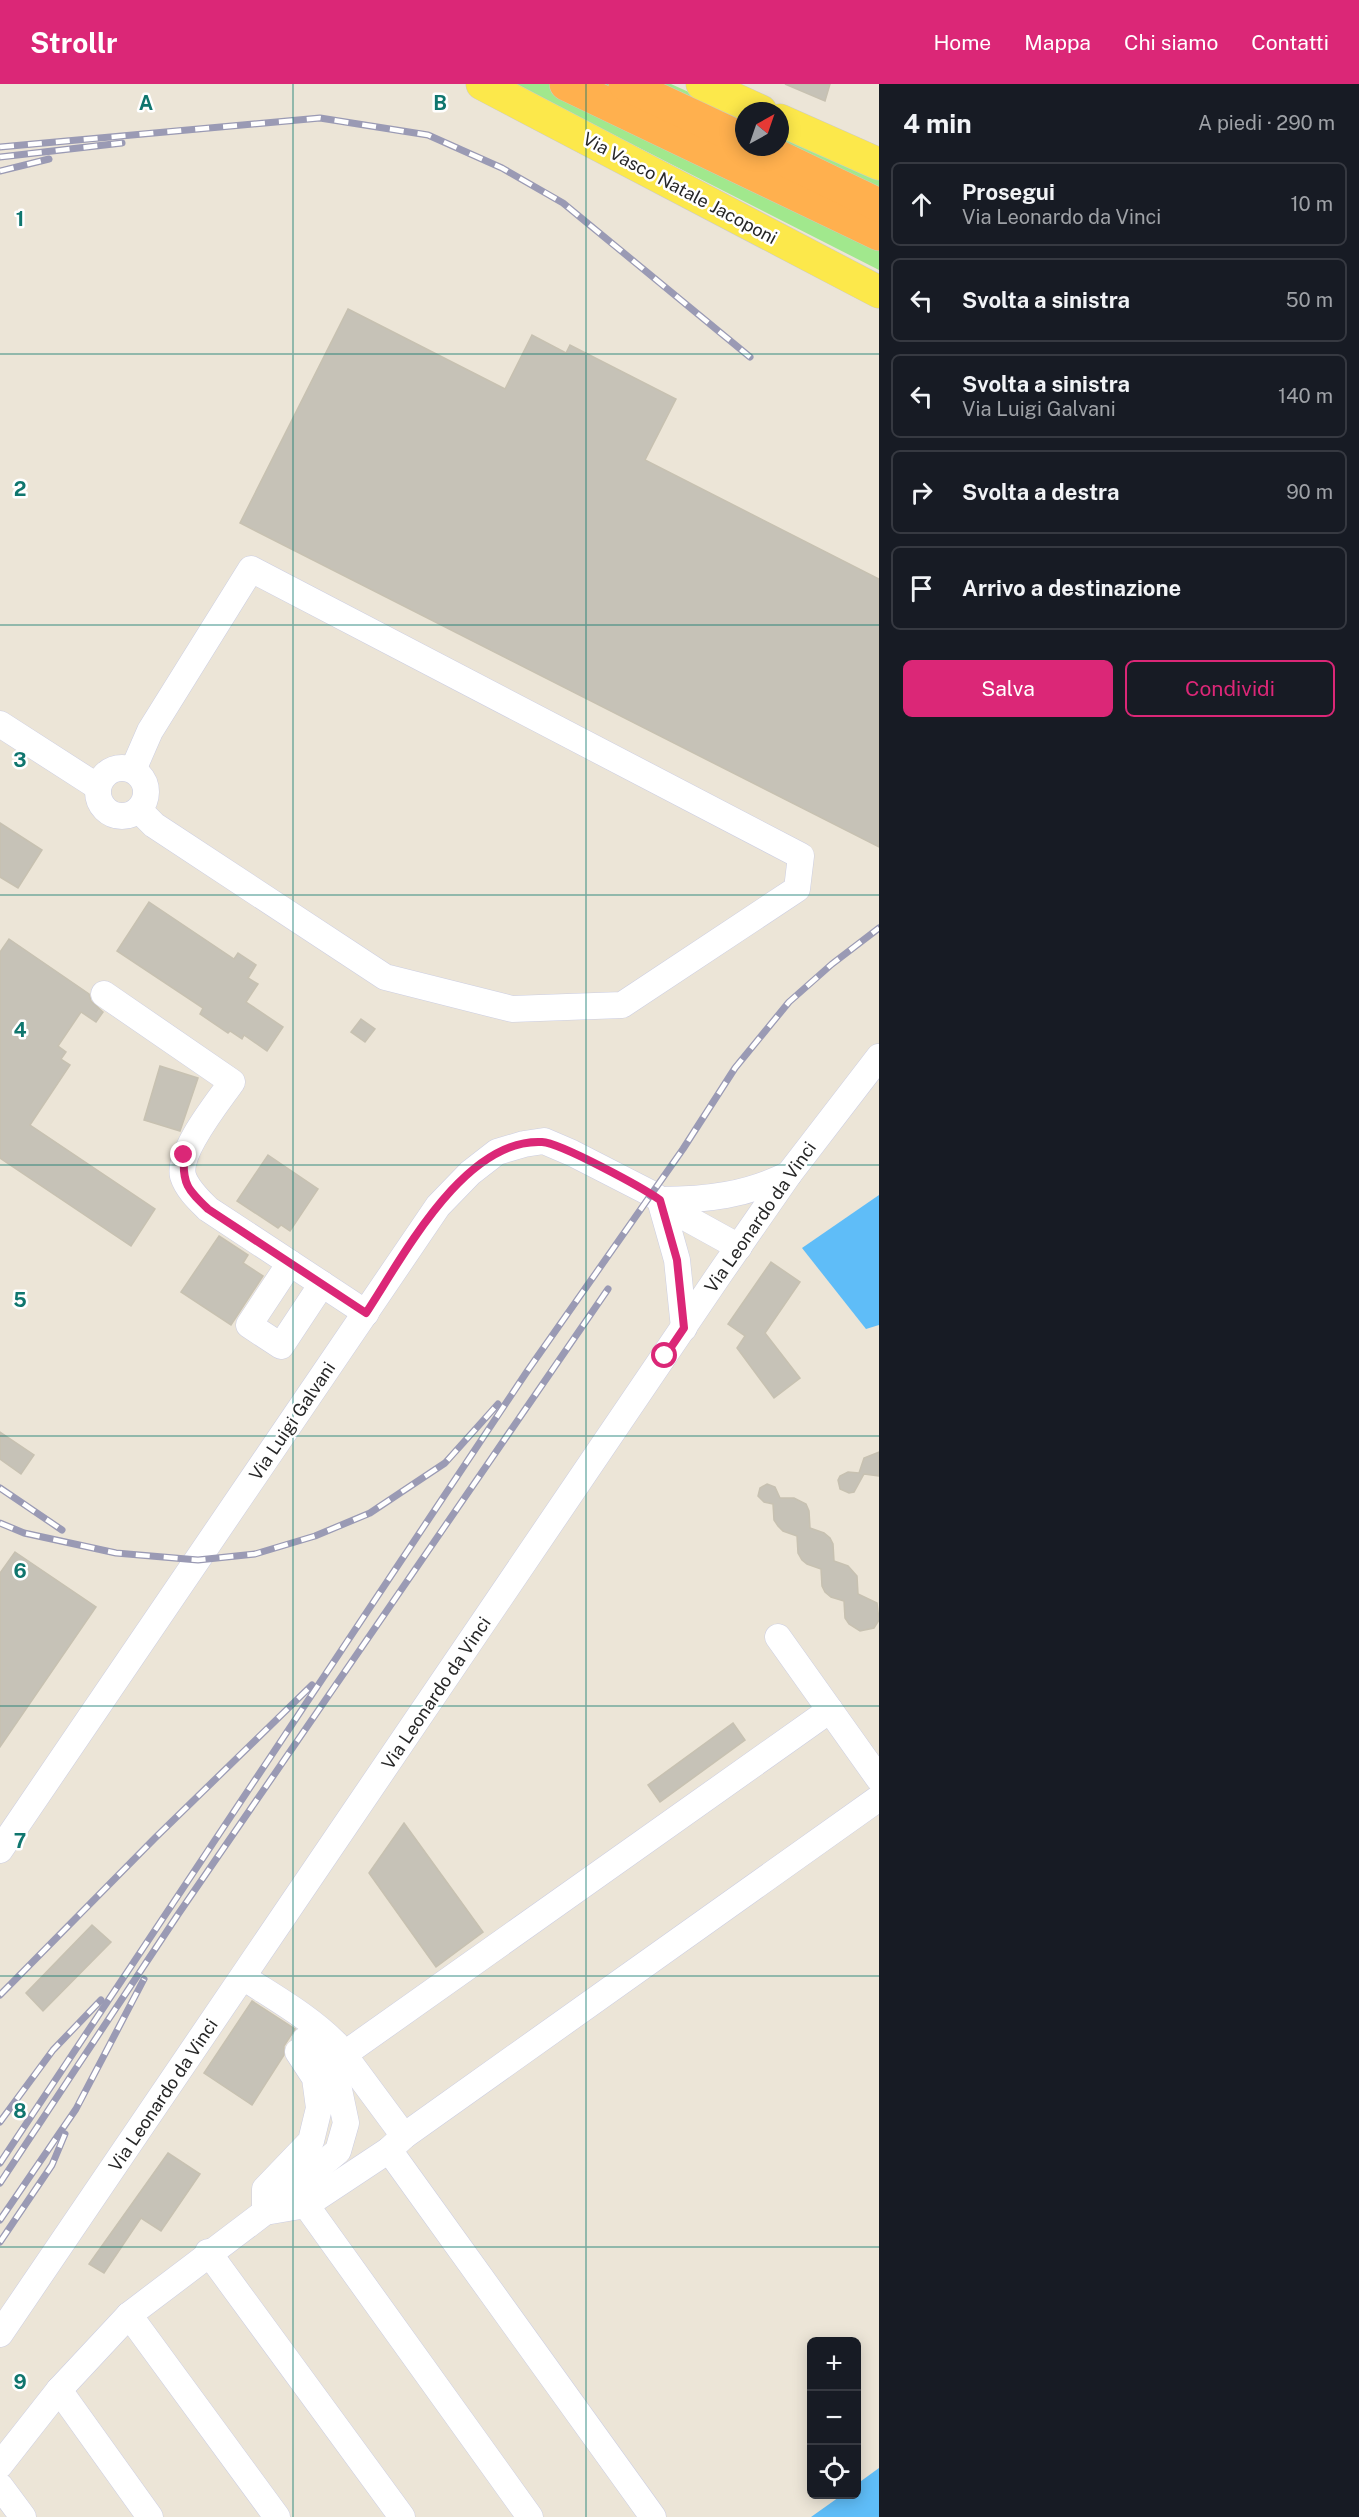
<!DOCTYPE html>
<html lang="it">
<head>
<meta charset="utf-8">
<style>
	:root { --surface:#171b24; --page:#20242c; --text:#f1f3f6; --muted:#9ea1a6; --line:#363941; --accent:#db2777 }
	body { margin:0; font-family:"Public Sans",sans-serif; background:var(--page); color:var(--text) }
	.controls { position:absolute; right:18px; bottom:18px; display:grid; overflow:hidden; border-radius:9px; box-shadow:0 3px 15px #0003 }
	.controls button { width:54px; height:54px; display:grid; place-items:center; padding:0; border:0; border-bottom:2px solid var(--line); background:var(--surface); color:var(--text); font:30px sans-serif }
	.compass { position:absolute; left:735px; top:18px; width:54px; height:54px; border-radius:50%; background:var(--surface); box-shadow:0 3px 15px #0003; rotate:40deg }
	.stop { position:absolute; width:18px; height:18px; margin:-14px; border:4px solid #db2777; border-radius:50%; background:#fff }
	.stop.end { background:#db2777; border-color:#fff; box-shadow:0 2px 6px #0008 }
	.list { margin:0; padding:0; list-style:none }
	h2 { display:flex; justify-content:space-between; align-items:center; height:78px; margin:0; padding:0 24px; font-size:26px }
	h2 small { font-size:20px; font-weight:400; color:var(--muted) }
	.list li { display:grid; grid-template-columns:39px 1fr auto; gap:18px; align-items:center; box-sizing:border-box; height:84px; margin:0 12px 12px; padding:0 12px; border:2px solid var(--line); border-radius:9px }
	.list b { display:block; font-size:22px; white-space:nowrap }
	.list p { margin:0; font-size:20px; white-space:nowrap; color:var(--muted) }
	.list em { font-size:20px; font-style:normal; color:var(--muted) }
	.actions { display:flex; gap:12px; padding:18px 24px }
	.actions a { flex:1; padding:14px 0; border:2px solid var(--accent); border-radius:9px; text-align:center; font-size:21px; color:var(--accent) }
	.actions .main { background:var(--accent); color:#fff }
	.icon { flex:none; width:33px; height:33px; fill:none; stroke:currentColor; stroke-width:2; stroke-linecap:round; stroke-linejoin:round }
	.map { position:relative; flex:none; width:879px; height:2433px; overflow:hidden }
	header { display:flex; align-items:center; gap:36px; box-sizing:border-box; height:84px; padding:0 30px; background:var(--accent); color:#fff }
	header strong { font-size:28px }
	nav { display:flex; gap:33px; margin-inline-start:auto; font-size:21px }
	main { display:flex }
	aside { flex:1; background:var(--surface) }
	.map>svg:first-child { display:block }
</style>
</head>
<body>
<header>
<strong>Strollr</strong>
<nav><a>Home</a><a>Mappa</a><a>Chi siamo</a><a>Contatti</a></nav>
</header>
<main>
<div class="map">
<svg width="879" height="2433" viewBox="0 0 879 2433">
	<rect width="100%" height="100%" fill="#ece5d7"/>
	<path fill="#a1e88d" d="M514,0H671L744,33V63H780V50L879,95V186Z"/>
	<g fill="#5fbdf8">
		<path d="M879,1111V1241L866,1245L802,1164Z"/>
		<path d="M879,2384V2433H811L842,2411L856,2410L857,2400Z"/>
	</g>
	<g fill="#c6c2b7" stroke="#c7c1b1" stroke-width="1.5">
		<path d="M785,0H830L825,17Z"/>
		<path d="M348,225L505,305L532,251L566,269L570,261L676,315L645,376L879,495V763L240,439Z"/>
		<path d="M0,739L42,766L18,804L0,793Z"/>
		<path d="M149,818L234,875L238,869L256,881L248,894L258,900L246,918L283,943L267,967L244,951L242,955L230,947L228,949L200,930L203,924L117,867Z"/>
		<path d="M9,855L89,910L91,917L103,928L96,938L81,928L58,962L66,968L61,975L70,981L30,1041L155,1125L131,1162L0,1074V868Z"/>
		<path d="M361,935L375,945L365,958L351,948Z"/>
		<path d="M160,982L198,994L180,1047L144,1036Z"/>
		<path d="M268,1071L318,1105L290,1147L281,1141L278,1144L237,1117Z"/>
		<path d="M219,1152L248,1171L243,1179L263,1192L231,1241L181,1208Z"/>
		<path d="M771,1178L800,1198L765,1249L800,1294L774,1314L737,1264L745,1252L728,1240Z"/>
		<path d="M0,1348L34,1371L21,1390L0,1375Z"/>
		<path d="M879,1368V1392L864,1390L854,1408L849,1409L840,1405L838,1396L840,1392L848,1388L859,1389L864,1374Z"/>
		<path d="M767,1400L775,1403L780,1414H794L806,1420L809,1427L810,1444L824,1449L830,1454L833,1460L834,1477L848,1482L857,1492L858,1510L877,1519L879,1536L874,1544L860,1547L849,1540L845,1534L844,1517L831,1513L825,1508L822,1502L821,1485L807,1480L802,1476L798,1469L797,1452L783,1447L778,1442L774,1436L773,1420L764,1418L758,1412L760,1404Z"/>
		<path d="M15,1468L96,1523L0,1663V1489Z"/>
		<path d="M733,1639L745,1656L660,1718L648,1701Z"/>
		<path d="M404,1739L483,1848L436,1883L369,1789Z"/>
		<path d="M92,1841L111,1858L43,1927L26,1909Z"/>
		<path d="M252,1917L295,1945L284,1962V1971L252,2021L204,1989Z"/>
		<path d="M168,2069L200,2090L161,2147L141,2134L104,2189L89,2180Z"/>
	</g>
	<g fill="none" stroke-linecap="round" stroke-linejoin="round">
		<defs>
			<g id="minor">
				<path d="M0,640L98,703"/>
				<circle cx="122" cy="708" r="24"/>
				<path d="M133,686L150,647L251,485L801,772L797,805L622,921L512,925L385,893L154,741L139,726"/>
				<path d="M104,910L232,998C218,1018 177,1068 183,1092C187,1105 199,1116 208,1125L366,1229"/>
				<path d="M660,1116C706,1116 748,1111 789,1090"/>
				<path d="M660,1116L677,1176L684,1244"/>
				<path d="M290,1179L249,1241L281,1262L322,1200"/>
				<path d="M778,1553L879,1695"/>
				<path d="M0,1766L438,1122L470,1089L497,1068L524,1060L544,1057L572,1069L652,1110L681,1131L739,1163"/>
				<path d="M243,1893C275,1914 308,1932 336,1960L404,2052"/>
				<path d="M329,1981L830,1626"/>
				<path d="M389,2066L653,2433"/>
				<path d="M306,2121L530,2433"/>
				<path d="M265,2128L338,2067L346,2039L337,1996L329,1981L305,1956"/>
				<path d="M265,2128V2105L311,2057L319,2024L315,1994L298,1968"/>
				<path d="M208,2168L402,2433"/>
				<path d="M129,2231L277,2433"/>
				<path d="M0,2250L721,1188L789,1090L879,973"/>
				<path d="M59,2306L150,2433"/>
				<path d="M0,2381L59,2306L129,2231L265,2128L306,2121L389,2066L404,2052L879,1714"/>
				<path d="M0,2402L23,2433"/>
			</g>
			<g id="major">
				<path d="M482,0L879,208"/>
				<path d="M702,0L761,27"/>
				<path d="M780,36L879,80"/>
			</g>
			<g id="highway">
				<path d="M566,0L879,150"/>
				<path d="M625,0L744,56"/>
				<path d="M758,63L879,121"/>
			</g>
		</defs>
		<use href="#minor" stroke="#cccee2" stroke-width="27"/>
		<use href="#major" stroke="#cbcbcb" stroke-width="33"/>
		<use href="#highway" stroke="#cbcbcb" stroke-width="34"/>
		<use href="#minor" stroke="#fff" stroke-width="26"/>
		<use href="#major" stroke="#fce84b" stroke-width="32"/>
		<use href="#highway" stroke="#ffb04e" stroke-width="33"/>
		<defs>
			<g id="rail">
				<path d="M0,63L320,34L428,51L502,84L563,119L750,273"/>
				<path d="M0,73L122,59"/>
				<path d="M0,87L49,75"/>
				<path d="M0,1404L62,1446"/>
				<path d="M0,1439L24,1449L116,1469L198,1476L255,1470L315,1452L370,1429L445,1379L498,1320"/>
				<path d="M0,1911L155,1754L312,1601"/>
				<path d="M0,2038L53,1966L101,1916"/>
				<path d="M0,2079L528,1286L683,1065L735,984L789,918L832,880L879,844"/>
				<path d="M0,2099L179,1829L608,1205"/>
				<path d="M0,2136L76,2025L144,1895"/>
				<path d="M0,2158L52,2081L65,2050"/>
			</g>
		</defs>
		<use href="#rail" stroke="#9a9ab4" stroke-width="7"/>
		<use href="#rail" stroke="#fff" stroke-width="4.5" stroke-dasharray="14" stroke-linecap="butt"/>
	</g>
	<g fill="none" stroke-linecap="round" stroke-linejoin="round">
		<path stroke="#db2777" stroke-width="8" d="M184,1071C182,1100 188,1106 208,1125L366,1229C403,1173 464,1054 542,1058C561,1059 643,1104 660,1116L677,1176L684,1244L665,1272"/>
	</g>
	<path fill="none" stroke="#0f766e" stroke-width="1.5" stroke-opacity="0.55" d="M293,0V2433M586,0V2433M0,270H879M0,541H879M0,811H879M0,1081H879M0,1352H879M0,1622H879M0,1892H879M0,2163H879"/>
	<g text-anchor="middle" dominant-baseline="central" stroke-width="5" stroke-linejoin="round" paint-order="stroke">
		<g font-size="18" fill="#272727" stroke="#fff">
			<text transform="translate(680 104) rotate(28)">Via Vasco Natale Jacoponi</text>
			<text transform="translate(760 1133) rotate(-55)">Via Leonardo da Vinci</text>
			<text transform="translate(292 1337) rotate(-56)">Via Luigi Galvani</text>
			<text transform="translate(436 1609) rotate(-56)">Via Leonardo da Vinci</text>
			<text transform="translate(163 2011) rotate(-56)">Via Leonardo da Vinci</text>
		</g>
	</g>
	<g font-size="20" text-anchor="middle" font-weight="bold" fill="#0f766e" stroke="#fff" stroke-width="5" stroke-linejoin="round" paint-order="stroke">
		<text x="146" y="26">A</text>
		<text x="440" y="26">B</text>
		<text x="20" y="142">1</text>
		<text x="20" y="412">2</text>
		<text x="20" y="683">3</text>
		<text x="20" y="953">4</text>
		<text x="20" y="1223">5</text>
		<text x="20" y="1494">6</text>
		<text x="20" y="1764">7</text>
		<text x="20" y="2034">8</text>
		<text x="20" y="2305">9</text>
	</g>
</svg>
<div class="controls">
<button>+</button>
<button>−</button>
<button><svg class="icon" aria-label="locate" viewBox="0 0 24 24"><circle cx="12" cy="12" r="6"/><path d="M12 2v4M12 18v4M2 12h4M18 12h4"/></svg></button>
</div>
<svg class="compass" viewBox="-18 -18 36 36"><path d="M0-13l5 13h-10z" fill="#e53935"/><path d="M0 13l5-13h-10z" fill="#9ea1a6"/></svg>
<div class="stop" style="left:665px;top:1272px"></div>
<div class="stop end" style="left:184px;top:1071px"></div>
</div>
<aside>
<h2>4 min<small>A piedi · 290 m</small></h2>
<ul class="list">
<li><svg class="icon" aria-label="ahead" viewBox="0 0 24 24"><path d="M12 20V5M6 11l6-6 6 6"/></svg><div><b>Prosegui</b><p>Via Leonardo da Vinci</p></div><em>10 m</em></li>
<li><svg class="icon" aria-label="left" viewBox="0 0 24 24"><path d="M17 20v-9H6M10 6l-5 5 5 5"/></svg><div><b>Svolta a sinistra</b></div><em>50 m</em></li>
<li><svg class="icon" aria-label="left" viewBox="0 0 24 24"><path d="M17 20v-9H6M10 6l-5 5 5 5"/></svg><div><b>Svolta a sinistra</b><p>Via Luigi Galvani</p></div><em>140 m</em></li>
<li><svg class="icon" aria-label="right" viewBox="0 0 24 24"><path d="M7 20v-9h11M14 6l5 5-5 5"/></svg><div><b>Svolta a destra</b></div><em>90 m</em></li>
<li><svg class="icon" aria-label="arrive" viewBox="0 0 24 24"><path d="M6 21V4h12l-3 4 3 4H6"/></svg><div><b>Arrivo a destinazione</b></div></li>
</ul>
<div class="actions"><a class="main">Salva</a><a>Condividi</a></div>
</aside>
</main>
</body>
</html>
